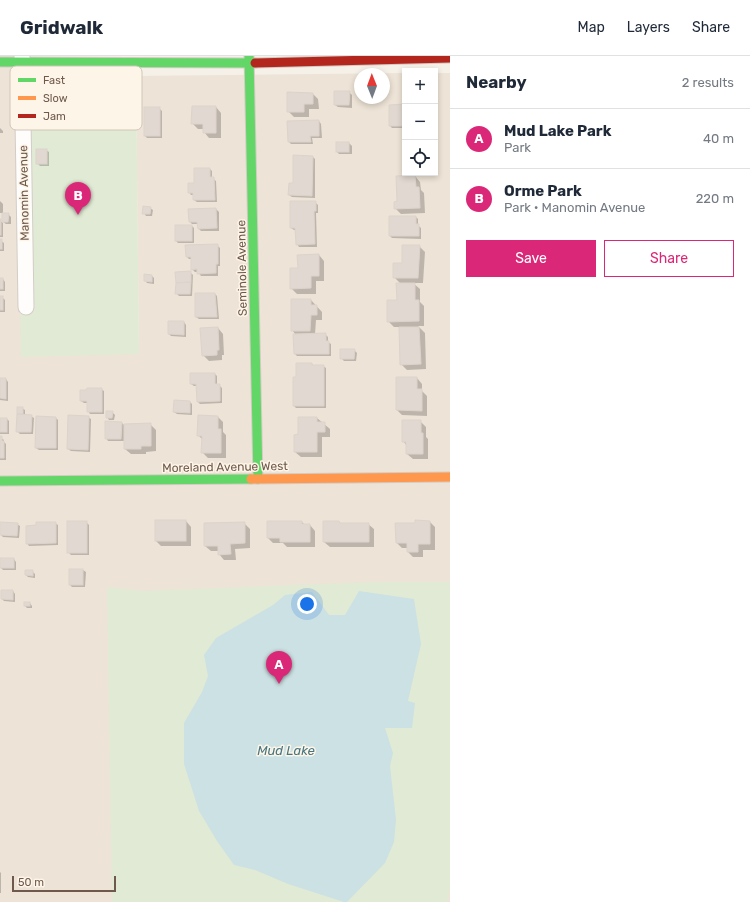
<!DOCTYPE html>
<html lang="en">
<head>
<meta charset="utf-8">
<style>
	:root { --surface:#fff; --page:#f6f6f7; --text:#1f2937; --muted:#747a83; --line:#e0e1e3; --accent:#db2777 }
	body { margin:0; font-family:Rubik,sans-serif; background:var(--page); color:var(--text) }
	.controls { position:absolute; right:12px; top:12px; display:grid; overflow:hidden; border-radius:0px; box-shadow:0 2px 6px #0003 }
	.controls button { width:36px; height:36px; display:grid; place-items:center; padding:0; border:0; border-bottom:1px solid var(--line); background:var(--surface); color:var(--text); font:20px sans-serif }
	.compass { position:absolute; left:354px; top:12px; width:36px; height:36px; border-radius:50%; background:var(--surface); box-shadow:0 2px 6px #0003; rotate:359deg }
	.scale { position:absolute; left:12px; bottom:10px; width:104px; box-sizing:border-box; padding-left:4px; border:2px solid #6f594c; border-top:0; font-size:11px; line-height:14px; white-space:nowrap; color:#6f594c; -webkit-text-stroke:3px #fdf5e8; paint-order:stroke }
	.you { position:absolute; left:307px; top:548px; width:14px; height:14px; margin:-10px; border:3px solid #fff; border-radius:50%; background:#1a73e8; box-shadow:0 0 0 6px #1a73e833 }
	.badge { display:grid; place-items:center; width:26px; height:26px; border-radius:50%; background:var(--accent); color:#fff; font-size:13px; font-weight:700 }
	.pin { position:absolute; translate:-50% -33px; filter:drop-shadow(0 1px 2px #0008) }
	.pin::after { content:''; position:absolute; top:21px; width:14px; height:12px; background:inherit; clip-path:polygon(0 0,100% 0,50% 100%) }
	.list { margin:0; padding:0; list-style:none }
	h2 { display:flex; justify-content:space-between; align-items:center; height:52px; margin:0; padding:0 16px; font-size:17px }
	h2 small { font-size:13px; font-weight:400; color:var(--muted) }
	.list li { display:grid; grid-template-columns:26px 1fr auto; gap:12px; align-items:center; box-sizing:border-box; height:60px; padding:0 16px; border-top:1px solid var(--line) }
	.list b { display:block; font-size:15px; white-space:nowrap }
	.list p { margin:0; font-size:13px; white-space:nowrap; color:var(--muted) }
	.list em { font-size:13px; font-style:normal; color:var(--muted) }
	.actions { display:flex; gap:8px; padding:12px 16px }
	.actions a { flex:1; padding:9px 0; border:1px solid var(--accent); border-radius:0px; text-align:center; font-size:14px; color:var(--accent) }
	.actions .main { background:var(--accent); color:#fff }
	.icon { flex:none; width:22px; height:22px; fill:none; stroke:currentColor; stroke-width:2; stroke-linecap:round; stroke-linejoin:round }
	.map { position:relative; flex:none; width:450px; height:846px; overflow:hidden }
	header { display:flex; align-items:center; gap:24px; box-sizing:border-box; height:56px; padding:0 20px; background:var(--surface); border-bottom:1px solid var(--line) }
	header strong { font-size:19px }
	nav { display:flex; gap:22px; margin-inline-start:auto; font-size:14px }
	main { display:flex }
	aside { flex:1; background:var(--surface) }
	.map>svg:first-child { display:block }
</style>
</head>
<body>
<header>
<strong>Gridwalk</strong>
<nav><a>Map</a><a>Layers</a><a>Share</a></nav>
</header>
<main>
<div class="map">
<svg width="450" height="846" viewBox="0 0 450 846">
	<rect width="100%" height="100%" fill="#f5f0e8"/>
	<path fill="#ede3d6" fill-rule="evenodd" d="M0,0H15L139,298L136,20L405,17V117H435V17H450V846H0ZM360,18H384V42H360Z"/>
	<g fill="#e1ead4">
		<path d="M16,20H136L139,298L21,301Z"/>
		<path d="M373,526H450V832L447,846H112L107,531L141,535Z"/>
	</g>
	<path fill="#cce1e3" d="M359,535L414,543L421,588L408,645L415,647L412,672H385L393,697L390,710L396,764L394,786L385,807L347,846H344L288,828L255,814L234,809L217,785L199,755L184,708V667L202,636L208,620L204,599L216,582L273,549L285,539L312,536L329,559H345Z"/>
	<g fill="#0003">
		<path d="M349,36L352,39V52L338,51L335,49Z"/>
		<path d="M313,38L318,43L319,53H309V61H294L288,55Z"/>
		<path d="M405,49V72H392L390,70Z"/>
		<path d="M216,51L221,57V82H209L204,76V73H198L192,67Z"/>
		<path d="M159,52L162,55V82H147L145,80Z"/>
		<path d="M319,65L321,68L322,82H312L313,88H291L289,86Z"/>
		<path d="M0,72L3,75V77H0Z"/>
		<path d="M337,87H349L352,90V98H339L337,96Z"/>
		<path d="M46,94L49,96V110H40L37,107Z"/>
		<path d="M313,101L315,103V142L292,141L289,139L294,128Z"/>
		<path d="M210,113L212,115V122L216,125L217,146H197L194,144V139H191L189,136L194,128Z"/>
		<path d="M415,120L420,126L421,134L424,137L425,157L401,158L395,152Z"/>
		<path d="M0,145L3,148V157H0Z"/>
		<path d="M315,146L318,149V157H316L317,191H299L297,188L296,174H294L291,172Z"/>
		<path d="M150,152L153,154L152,160H146L144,157Z"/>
		<path d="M216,153L219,156V175H201L199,173L198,168H192L190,166L189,154Z"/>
		<path d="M3,158H8L11,161V168H6L3,166V181H0V164L3,167Z"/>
		<path d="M416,161L418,163V169L421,172V183L392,182L390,180Z"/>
		<path d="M192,170L194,172V187H178L176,185Z"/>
		<path d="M0,184L4,187V195H0Z"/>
		<path d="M217,189L220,192V210H218V220H201L198,216H195L192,213V203H189L187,201Z"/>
		<path d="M419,190L425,196L423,227H413L420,233V246L424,250V270H418L425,277L426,313L407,314L401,308L400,271H394L388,265L398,245L401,228L394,221L403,208Z"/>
		<path d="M319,199L324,205V225H316V238H297L291,232Z"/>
		<path d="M190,216L193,219L192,240H179L176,237Z"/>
		<path d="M152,220L154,222V228L147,227L145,224Z"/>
		<path d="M0,223H3L5,226V235H0Z"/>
		<path d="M215,238L217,240L219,263H199L196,261Z"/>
		<path d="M0,241H2L5,244V256H0Z"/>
		<path d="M311,244L322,256V264H316L315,278H325L328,281V286L331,288V300H297L295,298L296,279L292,274Z"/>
		<path d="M184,266L186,269V281L171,280L169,278Z"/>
		<path d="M218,272L223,278L224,299H222V304L209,305L203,299Z"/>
		<path d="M354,294L357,297L356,305H344L341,302Z"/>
		<path d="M312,308L314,310H323L326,312V352H296L294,350L297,322Z"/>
		<path d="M215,318L217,320V329H219L222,332V347L200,348L197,345V330H194L191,328Z"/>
		<path d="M417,322L422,328V335L427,340V360L402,359L397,354Z"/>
		<path d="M0,323H6L8,326V345L0,344Z"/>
		<path d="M101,333L104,335V358H90L88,355V347H84L81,345Z"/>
		<path d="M190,346L192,348V359L177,358L174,356Z"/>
		<path d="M18,352H22L25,354V359L31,360L34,362L33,378H20L17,375Z"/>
		<path d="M112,356L115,359L114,364H109L107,361Z"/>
		<path d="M88,361L91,363L90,396L71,395L68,393Z"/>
		<path d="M218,361L223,366V376L226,379V402H208L202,396V383L198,379Z"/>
		<path d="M56,362L58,364V394H39L36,392Z"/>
		<path d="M317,362L330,373V381H322V401H301L295,396Z"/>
		<path d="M0,363H7L9,365V378H0Z"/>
		<path d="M420,365L426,371V381L428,383V403H413L407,398V390L403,385Z"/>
		<path d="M122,367L124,369L150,368L156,374V395L146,396V398H131L125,393V385H108L106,382Z"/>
		<path d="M0,381L4,384V386L6,388V404H0Z"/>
		<path d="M186,465L191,471V490H161L156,485Z"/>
		<path d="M86,466L89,469V499H71L68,496Z"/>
		<path d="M302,466L305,469H310L315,475V491H287L283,487H273L268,482Z"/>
		<path d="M339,466L341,468H368L374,473V491H330L324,486Z"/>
		<path d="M430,466L435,471V494H423V501H413L408,496V492H402L397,487L416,468Z"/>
		<path d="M55,467L58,469V489L29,490L27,487Z"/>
		<path d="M244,467L250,473V492L235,493L236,504H224L219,498V495H211L205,490Z"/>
		<path d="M17,468L20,470L19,482L3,481L1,479Z"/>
		<path d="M14,503L16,506V514H3L0,511Z"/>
		<path d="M70,514H83L86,516L85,531H72L70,529Z"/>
		<path d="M32,515L35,518V522L28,521L26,519Z"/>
		<path d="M13,535L15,538V546L4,545L2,543Z"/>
		<path d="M30,547L32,550V552H27L25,550Z"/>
		<path d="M0,816L1,817V837H0Z"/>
	</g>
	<g fill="#e1d8d1" stroke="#ddd3cb">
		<path d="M334,35H350L349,49H334Z"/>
		<path d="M287,36L313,37V48H304V56H287Z"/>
		<path d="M405,48V70H389V49Z"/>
		<path d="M192,50H216V77H203V68H191Z"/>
		<rect x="144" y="51" width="16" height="29"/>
		<path d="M319,64V80H310L311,86H288L287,65Z"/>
		<rect x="336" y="86" width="13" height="10"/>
		<rect x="36" y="93" width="11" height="15"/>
		<path d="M293,99L313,100L312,140L288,139L289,127H293Z"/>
		<path d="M194,112H210V121H214L215,144H193V137H188V127H194Z"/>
		<path d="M415,119L416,131H419L420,152L394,153V146L397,145L396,120Z"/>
		<path d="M290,145H316V155H314L315,188L296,189L295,172H290Z"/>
		<path d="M143,150L151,151L150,158H142Z"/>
		<path d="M216,152L217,172L198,173L197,166H189L188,153Z"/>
		<path d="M2,157H9L8,166H2Z"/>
		<path d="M389,160H416V168H419V180H389Z"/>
		<rect x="0" y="163" width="1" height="16"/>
		<rect x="175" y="169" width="17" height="16"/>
		<rect x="0" y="183" width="2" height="10"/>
		<path d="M218,188V208H216V217L197,218V213L191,214V201H186L185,189Z"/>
		<path d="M402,189H420L418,222H393V207H402Z"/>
		<path d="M319,198V220H311V232L290,233V212H298L297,199Z"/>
		<path d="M191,215V226L176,227L175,216Z"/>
		<path d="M144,218L152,219V226L144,225Z"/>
		<rect x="0" y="222" width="3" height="11"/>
		<path d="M191,226L190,238H175L176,227Z"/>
		<path d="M396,227H415V244H419V265L387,266V244H397Z"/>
		<path d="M195,237H215L217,261H195Z"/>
		<rect x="0" y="240" width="3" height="14"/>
		<path d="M291,243H311V249H317V259H311L310,275H291Z"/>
		<path d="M168,265H184V279L168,278Z"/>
		<path d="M218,271L219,294H217V299L202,300L200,272Z"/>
		<path d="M399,271H419L421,308L400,309Z"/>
		<path d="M326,277V285H329V298H294L293,278Z"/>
		<path d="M340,293H355L354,303H340Z"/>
		<path d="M296,307H312V309H324V350H293V321H296Z"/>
		<path d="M190,317H215V328H220V345L197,346L196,328H190Z"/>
		<path d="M396,321H417V333H422V355L396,354Z"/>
		<path d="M0,322H6V343L0,342Z"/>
		<path d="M87,332H102V356H87V345H80V334H86Z"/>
		<path d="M174,344L190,345V357L173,356Z"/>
		<rect x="17" y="351" width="6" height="7"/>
		<path d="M106,355H113L112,362H106Z"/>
		<path d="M17,358L32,359L31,376H16Z"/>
		<path d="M68,359L89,360L88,394L67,393Z"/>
		<path d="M198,359L218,360V373H221V397H201L202,380H197Z"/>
		<path d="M36,360L56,361V392H35Z"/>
		<path d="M298,361H317V366H325V376H317V396H294V379L298,378Z"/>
		<rect x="0" y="362" width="7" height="14"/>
		<path d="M402,364H421V377H423V398H406V386H402Z"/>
		<path d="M105,365L122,366L121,383H105Z"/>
		<path d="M151,367V390H141V393H124V368Z"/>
		<path d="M0,380H2V385H4V402H0Z"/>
		<rect x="155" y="464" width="31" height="21"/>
		<path d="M415,464L430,465V488H418V496H407V487H396L395,467H415Z"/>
		<rect x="67" y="465" width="20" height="32"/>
		<path d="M267,465H302V468H310V486H280V482H267Z"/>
		<path d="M323,465H339L340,467H369V486H323Z"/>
		<path d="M0,466L18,467L17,480L0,479Z"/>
		<path d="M36,466H56V487L26,488V470L36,469Z"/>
		<path d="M245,466V487L230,488L231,498L218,499V490H204V467Z"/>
		<rect x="0" y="502" width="14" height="10"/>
		<rect x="69" y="513" width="14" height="16"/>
		<path d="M25,514H33V520L25,519Z"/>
		<path d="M1,534H13V544L1,543Z"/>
		<rect x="24" y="546" width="6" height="4"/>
	</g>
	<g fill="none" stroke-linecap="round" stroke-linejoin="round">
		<defs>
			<path id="street" d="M22,0L26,251"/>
			<g id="fast">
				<path d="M249,0L258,423"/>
				<path d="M0,6L255,7"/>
				<path d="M0,425L251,423"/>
			</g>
			<path id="slow" d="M251,423L450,421"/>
			<path id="jam" d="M255,7L450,2"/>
		</defs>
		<use href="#street" stroke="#d3cdc7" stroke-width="17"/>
		<use href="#fast" stroke="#d4ccc4" stroke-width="11"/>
		<use href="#slow" stroke="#d4ccc4" stroke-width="11"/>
		<use href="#jam" stroke="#d4ccc4" stroke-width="11"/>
		<use href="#street" stroke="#fefdfc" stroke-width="15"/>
		<use href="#fast" stroke="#63d668" stroke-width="9"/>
		<use href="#slow" stroke="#ff974d" stroke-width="9"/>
		<use href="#jam" stroke="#b3261e" stroke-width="9"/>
	</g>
	<g text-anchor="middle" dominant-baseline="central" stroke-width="3" stroke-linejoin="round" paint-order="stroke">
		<g font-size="12" fill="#6f594c" stroke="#fdf5e8">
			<text transform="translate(24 137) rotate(-91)">Manomin Avenue</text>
			<text transform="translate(242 212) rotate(-91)">Seminole Avenue</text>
			<text transform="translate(225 411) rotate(-1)">Moreland Avenue West</text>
		</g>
		<g font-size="13" font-style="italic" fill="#477680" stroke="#fdf5e8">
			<text x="286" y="694">Mud Lake</text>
		</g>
	</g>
	<rect x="10" y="10" width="132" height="64" rx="6" fill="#fdf5e8" stroke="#d2c6b9" stroke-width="1"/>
	<rect x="18" y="22" width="18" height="4" fill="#63d668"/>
	<rect x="18" y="40" width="18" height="4" fill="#ff974d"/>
	<rect x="18" y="58" width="18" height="4" fill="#b3261e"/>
	<g font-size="11" fill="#6f594c">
		<text x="43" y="28">Fast</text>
		<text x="43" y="46">Slow</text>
		<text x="43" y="64">Jam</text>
	</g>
</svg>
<div class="controls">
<button>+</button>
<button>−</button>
<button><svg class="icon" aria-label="locate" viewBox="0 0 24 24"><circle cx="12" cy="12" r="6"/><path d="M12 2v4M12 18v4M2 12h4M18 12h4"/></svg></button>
</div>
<svg class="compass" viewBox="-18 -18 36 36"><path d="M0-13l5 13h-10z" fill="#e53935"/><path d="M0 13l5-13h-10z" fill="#747a83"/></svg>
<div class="scale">50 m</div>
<div class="you"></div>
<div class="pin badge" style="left:279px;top:628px">A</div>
<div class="pin badge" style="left:78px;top:159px">B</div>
</div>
<aside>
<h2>Nearby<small>2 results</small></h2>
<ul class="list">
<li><span class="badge">A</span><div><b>Mud Lake Park</b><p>Park</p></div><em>40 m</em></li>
<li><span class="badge">B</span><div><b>Orme Park</b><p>Park · Manomin Avenue</p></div><em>220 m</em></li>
</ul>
<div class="actions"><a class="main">Save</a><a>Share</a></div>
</aside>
</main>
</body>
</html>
